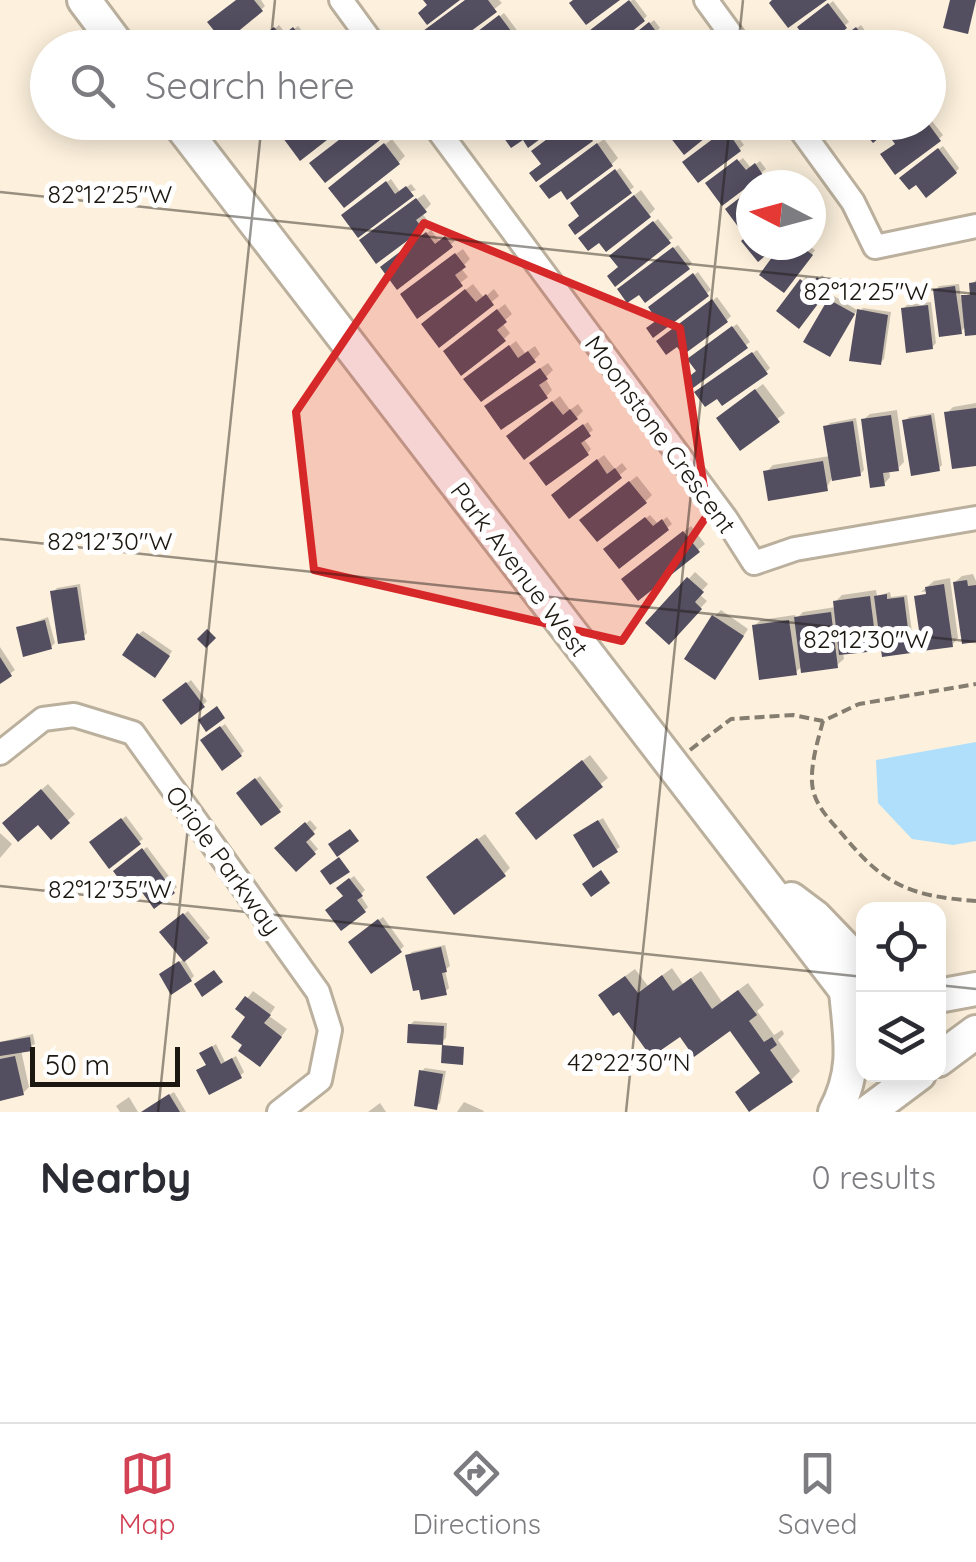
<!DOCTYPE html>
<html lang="en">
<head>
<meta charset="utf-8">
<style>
	:root { --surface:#fff; --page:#f2f2f3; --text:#2b2b33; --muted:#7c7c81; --line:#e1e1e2; --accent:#d24254 }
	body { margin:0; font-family:Quicksand,sans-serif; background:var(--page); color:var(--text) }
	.controls { position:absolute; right:30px; bottom:30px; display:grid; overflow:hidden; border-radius:20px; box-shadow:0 5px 25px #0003 }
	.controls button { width:90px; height:90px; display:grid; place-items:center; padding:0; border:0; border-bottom:2px solid var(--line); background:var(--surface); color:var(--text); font:50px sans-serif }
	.compass { position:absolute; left:736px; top:170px; width:90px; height:90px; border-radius:50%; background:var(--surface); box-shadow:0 5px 25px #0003; rotate:276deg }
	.scale { position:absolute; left:30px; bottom:25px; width:150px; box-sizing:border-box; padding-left:10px; border:5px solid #1c1811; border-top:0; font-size:28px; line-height:35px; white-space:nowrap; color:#1c1811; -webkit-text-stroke:8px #fff; paint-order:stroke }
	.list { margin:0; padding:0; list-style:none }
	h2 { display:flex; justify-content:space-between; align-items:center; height:130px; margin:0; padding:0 40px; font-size:42px }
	h2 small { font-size:32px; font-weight:400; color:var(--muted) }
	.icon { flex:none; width:55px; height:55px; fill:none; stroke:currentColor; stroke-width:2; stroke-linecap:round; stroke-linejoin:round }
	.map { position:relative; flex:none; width:976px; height:1112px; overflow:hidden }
	.search { position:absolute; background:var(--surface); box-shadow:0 5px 25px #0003; left:30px; right:30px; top:30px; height:110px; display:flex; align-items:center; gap:25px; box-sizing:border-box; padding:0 35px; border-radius:55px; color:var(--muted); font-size:38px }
	.sheet { height:310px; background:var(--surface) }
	nav { display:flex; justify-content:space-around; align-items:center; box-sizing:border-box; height:140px; border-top:2px solid var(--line); background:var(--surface); font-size:28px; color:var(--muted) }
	nav a { display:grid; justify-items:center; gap:5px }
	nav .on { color:var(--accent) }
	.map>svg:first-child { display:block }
</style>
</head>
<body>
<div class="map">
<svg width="976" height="1112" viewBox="0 0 976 1112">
	<rect width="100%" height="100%" fill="#fdf1dd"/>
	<path fill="#b0dffb" d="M976,742V841L953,845L912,839L878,803L876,760Z"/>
	<g fill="#0003">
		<path d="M238,0H261L265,6L262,9Z"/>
		<path d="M467,0H499L502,3L452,42Z"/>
		<path d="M632,0H635L647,16L643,20L592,30Z"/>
		<path d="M833,1L849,22L818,48L809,39L804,24Z"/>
		<path d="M504,13L519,33L515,37L459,48Z"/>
		<path d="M654,20L660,28L652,35L660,45L658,48H619Z"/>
		<path d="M279,25L287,35L298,26L304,33L286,48H251Z"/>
		<path d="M861,25L877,48H831Z"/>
		<path d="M525,34L536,48H509L522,36Z"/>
		<path d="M311,40L317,48H301Z"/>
		<path d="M928,116L943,135L939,139L898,143L912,122H928Z"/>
		<path d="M572,122H585L595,136L544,164Z"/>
		<path d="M362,124L371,134L378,129L382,134L316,160Z"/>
		<path d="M731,127L744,145L698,180L689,159Z"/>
		<path d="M392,139L405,156L399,162L337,182Z"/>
		<path d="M604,139L618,158L612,164L568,196L549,180Z"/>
		<path d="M943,146L959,168L956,172L906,174Z"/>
		<path d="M743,158L751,168L760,161L766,169L723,202L709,183Z"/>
		<path d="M620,168L634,187L576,231L582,216L577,199Z"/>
		<path d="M391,179L400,192L411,184L416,190L348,212Z"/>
		<path d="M641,190L655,209L649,215L588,232Z"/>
		<path d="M424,194L431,204L422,213L428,221L422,227L369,234Z"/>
		<path d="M658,219L673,238L621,267L616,252Z"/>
		<path d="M431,230L440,242L450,234L455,241L398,286L387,264Z"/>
		<path d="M678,245L692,263L688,267L639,291L624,286Z"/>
		<path d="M784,245H793L802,251L808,245L815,250L788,286L763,275Z"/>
		<path d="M463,249L470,259L461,268L468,277L418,315L409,288Z"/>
		<path d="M698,272L711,290L653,334L660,319L655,303Z"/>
		<path d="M822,275L832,283L803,322L802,281L806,277L815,284Z"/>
		<path d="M976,280V332L966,326L960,332L936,290L939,286L959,284L961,299L972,292V284Z"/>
		<path d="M473,284L484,298L494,289L499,296L440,344L430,318Z"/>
		<path d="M834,296L857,310L833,350L830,300Z"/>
		<path d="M717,297L731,316L727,320L684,352L677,343L663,338Z"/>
		<path d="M931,302L936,343L932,347L903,309L907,305Z"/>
		<path d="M505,304L512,314L502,323L510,333L504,339L452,345Z"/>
		<path d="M863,308L891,312L884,359L880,363L860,311Z"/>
		<path d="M737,324L750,342L694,385L699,371L694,355Z"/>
		<path d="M516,341L525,353L535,346L540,354L534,360L473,373Z"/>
		<path d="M757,350L770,368L766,372L701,389Z"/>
		<path d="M548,363L553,370L545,378L552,390L546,397L494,400Z"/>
		<path d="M763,384L785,413L741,448L725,412Z"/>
		<path d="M560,396L570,410L578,404L583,411L577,417L515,430Z"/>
		<path d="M976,403V463L947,413L953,407Z"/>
		<path d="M897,410L904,462L898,468L889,470L890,477L884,484L863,420L870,414Z"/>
		<path d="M934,413L942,465L938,469L905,421L909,417Z"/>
		<path d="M856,418L864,470L860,474L832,478L826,489L766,472L773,465L830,456L826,427L830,423Z"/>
		<path d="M588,422L593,430L583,438L591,449L588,453L537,459Z"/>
		<path d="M604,455L615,469L622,463L627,469L570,515L560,488Z"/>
		<path d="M637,476L652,495L645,502L589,513Z"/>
		<path d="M650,515L658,524L667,517L672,524L619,566L610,546Z"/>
		<path d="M691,526L705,544L698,550L631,573Z"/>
		<path d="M695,572L708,584L699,594L707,601L669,642L649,623Z"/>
		<path d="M973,574L976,581V639L955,582L962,576Z"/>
		<path d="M950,578L958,638L952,645L917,597L938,590L921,592L934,581Z"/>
		<path d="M80,584L87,633L83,637L53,592L57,588Z"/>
		<path d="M876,590L877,596L890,592L891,597L907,595L914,647L910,651L882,642L876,648L843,652L844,659L837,665L802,666L795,673L754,626L761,620L795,615L796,619L803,612L836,607L835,602L842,595Z"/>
		<path d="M721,610L748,629L721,670L714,617Z"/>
		<path d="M48,617L55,643L51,647L19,628Z"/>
		<path d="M143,631L172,651L159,671L139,634Z"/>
		<path d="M0,647L15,670L0,681Z"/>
		<path d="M191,680L207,701L203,705L169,697Z"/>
		<path d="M225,724L244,751L241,754L207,737Z"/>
		<path d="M590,755L608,778L536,836L524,807Z"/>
		<path d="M260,776L283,806L279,810L243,789Z"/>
		<path d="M48,784L75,814L51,836L38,821L11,816Z"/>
		<path d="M126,816L143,839L139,842L96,839Z"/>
		<path d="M603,818L620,847L616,850L580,832Z"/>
		<path d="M310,820L317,828L308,837L318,849L296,868L278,848Z"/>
		<path d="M0,833L12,844L0,858Z"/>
		<path d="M485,834L510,868L504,874L436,870Z"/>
		<path d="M147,847L177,887L155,905L120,867Z"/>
		<path d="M354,876L365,890L360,895L368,907L365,910L345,896L343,884Z"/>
		<path d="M188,911L210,938L184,959L163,932Z"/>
		<path d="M383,917L404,946L400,950L355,938Z"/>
		<path d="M445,945L450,966L445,970L449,988L445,992L408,956L412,952Z"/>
		<path d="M184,959L194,976L190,980L166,971Z"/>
		<path d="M672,968L683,984L701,971L722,1002L748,983L764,1005L757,1011L774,1035L782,1030L784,1034L778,1040L800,1071L791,1080L738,1092L762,1072L730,1028L680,1033L610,987L635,969L648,986Z"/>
		<path d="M253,991L275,1007L269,1016L287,1029L266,1057L249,1016L239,1009Z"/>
		<path d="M414,1021L447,1023L446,1038L442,1042L410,1025Z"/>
		<path d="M33,1034L35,1044L21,1050L29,1087L23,1093L0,1098V1042Z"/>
		<path d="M216,1044L225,1062L236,1056L244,1072L240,1076L208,1064L202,1053Z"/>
		<path d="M425,1068L446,1071L440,1103L436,1107L421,1072Z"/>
		<path d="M174,1092L186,1112H144L146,1109Z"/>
		<path d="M129,1097L138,1112H120L116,1106Z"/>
		<path d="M464,1102L484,1111L483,1112H457Z"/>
		<path d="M380,1103L386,1112H368Z"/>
	</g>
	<g fill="#534e60">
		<path d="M236,0H254L263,11L224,43L207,22Z"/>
		<path d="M423,0H460L427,25L418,13L427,5Z"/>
		<path d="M465,0H488L497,12L452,45L445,36L433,45L423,31Z"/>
		<path d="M573,0H620L586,25L569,3Z"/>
		<path d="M629,0L645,21L611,48H596L585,34Z"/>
		<path d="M772,0H827L788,28L769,3Z"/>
		<path d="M950,0H976L968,34L943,28Z"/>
		<path d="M828,3L847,28L822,48H796L806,39L797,27Z"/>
		<path d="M499,15L524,48H507L513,41L504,48H456Z"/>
		<path d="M649,22L658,34L650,41L655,48H617Z"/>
		<path d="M274,27L282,36L293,27L302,38L290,48H248Z"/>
		<path d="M856,27L872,48H828Z"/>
		<path d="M303,122H342L345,126L300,161L283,138Z"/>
		<path d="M516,122H563L528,148L523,140L511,148L501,134Z"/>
		<path d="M570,122H579L593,141L536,182L529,173L541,164L531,151Z"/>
		<path d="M679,122H725L684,155L666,132Z"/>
		<path d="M856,122H898L873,143Z"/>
		<path d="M910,122H927L941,141L895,175L880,154L895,144L890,137Z"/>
		<path d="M357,126L365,136L373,131L380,140L325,183L309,163Z"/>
		<path d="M726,129L741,151L698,183L682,162Z"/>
		<path d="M384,143L400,164L344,208L328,188Z"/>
		<path d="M597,143L613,166L567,200L561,191L549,199L539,186Z"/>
		<path d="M938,148L957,173L926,198L916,185L909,190L899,178Z"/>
		<path d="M737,159L746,170L755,163L763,175L722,206L705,183Z"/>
		<path d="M615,169L632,193L575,235L568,225L579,216L570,203Z"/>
		<path d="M386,181L395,194L406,186L414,196L358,238L341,215Z"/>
		<path d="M751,189V225L742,232L725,209Z"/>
		<path d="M634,195L651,217L606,252L599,243L588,251L578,238Z"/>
		<path d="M416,198L427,212L416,220L423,229L376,264L359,240Z"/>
		<path d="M653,221L671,243L615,287L607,276L618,267L609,256Z"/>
		<path d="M426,232L435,244L445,236L453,247L397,290L380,267Z"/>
		<path d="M751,232V245H778L758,262L741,241Z"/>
		<path d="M781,245L798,254L802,247L813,255L784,293L759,275Z"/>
		<path d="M673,247L690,269L645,303L639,295L627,303L617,289Z"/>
		<path d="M455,253L466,267L455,275L463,286L417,319L400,294Z"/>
		<path d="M693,273L709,296L653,338L646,328L657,320L648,307Z"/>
		<path d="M817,277L830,288L799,329L776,311L800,279L810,287Z"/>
		<path d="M976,282V335L965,336L961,295H970L969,283Z"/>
		<path d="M955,286L962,334L939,337L933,289Z"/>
		<path d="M465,289L476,302L486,294L494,305L439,348L421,324Z"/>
		<path d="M712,299L728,322L683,355L677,347L666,355L656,341Z"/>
		<path d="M828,299L855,314L830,357L803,342Z"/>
		<path d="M928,305L933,349L906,353L901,308Z"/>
		<path d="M497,309L507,322L497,330L506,341L461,376L443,351Z"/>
		<path d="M857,309L888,315L881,365L849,361Z"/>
		<path d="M732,326L748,348L693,388L686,379L696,371L687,359Z"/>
		<path d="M509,345L518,358L528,351L536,362L481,402L463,379Z"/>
		<path d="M752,352L768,374L722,406L717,399L705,407L694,392Z"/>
		<path d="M540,368L548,379L539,385L548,398L501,430L484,406Z"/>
		<path d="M755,389L780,422L740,451L716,418Z"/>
		<path d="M552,401L563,415L570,409L578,419L524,460L506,436Z"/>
		<path d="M976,408V466L952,469L944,412Z"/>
		<path d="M891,415L899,471L883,473L885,486L870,488L861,419Z"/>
		<path d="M931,415L940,471L911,476L902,420Z"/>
		<path d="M853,421L861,476L832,481L823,426Z"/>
		<path d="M583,424L591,436L581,443L589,455L546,486L529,463Z"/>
		<path d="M597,459L607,474L615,468L622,478L569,519L551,495Z"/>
		<path d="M823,461L828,491L768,501L763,471Z"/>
		<path d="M629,481L647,503L597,542L579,520Z"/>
		<path d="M645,517L653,526L662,519L669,530L619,569L603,549Z"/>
		<path d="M683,531L700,552L638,601L621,579Z"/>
		<path d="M687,577L704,592L695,602L702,609L669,645L645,623Z"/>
		<path d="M967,580L968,586L976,585V642L962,644L953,582Z"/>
		<path d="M944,584L953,647L922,651L914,596L926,594L925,587Z"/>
		<path d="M77,587L85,640L58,644L50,591Z"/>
		<path d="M887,594V599L904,597L911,653L882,657L874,596Z"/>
		<path d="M870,596L877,651L839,655L833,601Z"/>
		<path d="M831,612L838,668L801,673L794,617Z"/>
		<path d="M712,615L744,636L715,680L684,659Z"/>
		<path d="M45,620L52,649L23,657L16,627Z"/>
		<path d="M789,620L797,675L759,680L752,625Z"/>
		<path d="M207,629L216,638L206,648L197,639Z"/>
		<path d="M137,633L170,656L155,678L122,655Z"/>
		<path d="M0,657L12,676L0,684Z"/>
		<path d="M186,682L205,707L181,725L162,700Z"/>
		<path d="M217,706L225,718L206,732L198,720Z"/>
		<path d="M220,726L242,756L222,771L200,740Z"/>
		<path d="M582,760L603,787L536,840L515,813Z"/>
		<path d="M255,778L281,812L261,826L236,793Z"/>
		<path d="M41,789L70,823L51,840L38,825L18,842L2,823Z"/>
		<path d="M121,818L141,844L109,869L89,842Z"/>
		<path d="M598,820L618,852L593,868L573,835Z"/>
		<path d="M305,822L315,834L306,842L316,854L296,872L274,848Z"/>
		<path d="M350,829L359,841L337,857L328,844Z"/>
		<path d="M477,838L506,876L454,915L426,877Z"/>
		<path d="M142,848L175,893L154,909L139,888L131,895L113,871Z"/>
		<path d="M339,857L350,872L330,885L320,871Z"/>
		<path d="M601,870L610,883L591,897L582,884Z"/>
		<path d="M349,878L363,896L357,900L366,912L341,931L325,910L343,896L336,888Z"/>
		<path d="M183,913L208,943L184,962L159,932Z"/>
		<path d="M378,919L402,952L371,974L348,942Z"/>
		<path d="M441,947L447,972L442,973L447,995L421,1000L419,990L413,991L405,955Z"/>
		<path d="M179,961L192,981L171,995L159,974Z"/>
		<path d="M214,970L223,982L202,997L194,984Z"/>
		<path d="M662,975L673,991L691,978L712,1009L738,990L757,1015L749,1021L764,1042L772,1037L777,1045L770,1050L793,1082L749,1112L735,1092L760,1073L730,1031L694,1057L680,1037L651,1057L619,1012L613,1016L598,995L625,976L638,993Z"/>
		<path d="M245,996L271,1015L264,1023L282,1037L260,1067L238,1051L242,1045L231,1037L245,1017L235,1009Z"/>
		<path d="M408,1024L444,1026L443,1045L407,1043Z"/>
		<path d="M30,1037L32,1051L0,1056V1042Z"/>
		<path d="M442,1045L464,1047L463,1065L441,1063Z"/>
		<path d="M212,1046L221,1064L232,1058L242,1078L209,1095L196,1070L206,1065L199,1053Z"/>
		<path d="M15,1056L24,1095L0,1101V1059Z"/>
		<path d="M419,1070L443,1074L437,1110L414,1106Z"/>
		<path d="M169,1094L180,1112H141Z"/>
	</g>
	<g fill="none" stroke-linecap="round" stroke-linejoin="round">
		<defs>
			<g id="minor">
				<path d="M341,0L376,48"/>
				<path d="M706,0L741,48"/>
				<path d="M432,122L726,519L754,563L795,549L976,518"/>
				<path d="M795,122L853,202L875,247L976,226"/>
				<path d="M0,753L43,719L74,715L133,733L318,992L330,1030L320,1080L279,1112"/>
			</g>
			<g id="secondary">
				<path d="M84,0L120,48"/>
				<path d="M178,122L864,1014"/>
				<path d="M791,899L815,917L864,968"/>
				<path d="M938,996L976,989"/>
				<path d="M938,1060L976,1032"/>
				<path d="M835,1112C858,1069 850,1037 846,991"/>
				<path d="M868,1112L919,1074"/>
			</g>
		</defs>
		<use href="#minor" stroke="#bbb09d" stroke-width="28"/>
		<use href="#secondary" stroke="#bbb09d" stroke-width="38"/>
		<g stroke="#857d70" stroke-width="4" stroke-dasharray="10 5" stroke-linecap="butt">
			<path d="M823,721C818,740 811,762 812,782C813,804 829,819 843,835C885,886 910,896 976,901"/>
			<path d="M690,750L731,719L793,715L823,721L859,704L976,684"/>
		</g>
		<use href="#minor" stroke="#fff" stroke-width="22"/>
		<use href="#secondary" stroke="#fff" stroke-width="32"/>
	</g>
	<path fill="#d62828" fill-opacity="0.2" stroke="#d62828" stroke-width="8" stroke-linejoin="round" d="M424,223L680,328L708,514L622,641L314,570L296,412Z"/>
	<path fill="none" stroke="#1c1811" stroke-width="2.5" stroke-opacity="0.45" d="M270,48L275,0M738,48L743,0M0,192L976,294M0,539L976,642M0,886L864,977M938,985L976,989M158,1112L262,122M626,1112L730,122"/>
	<g text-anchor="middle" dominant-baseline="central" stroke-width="10" stroke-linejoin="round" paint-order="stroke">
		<g font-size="25" fill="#1c1811" stroke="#fff">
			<text transform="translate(661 434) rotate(54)">Moonstone Crescent</text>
			<text transform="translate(520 569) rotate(53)">Park Avenue West</text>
			<text transform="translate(224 860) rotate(54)">Oriole Parkway</text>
		</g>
	</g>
	<g font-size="25" text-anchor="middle" fill="#1c1811" stroke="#fff" stroke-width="10" stroke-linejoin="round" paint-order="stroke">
		<text x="110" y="203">82°12'25"W</text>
		<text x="866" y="300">82°12'25"W</text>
		<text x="110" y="550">82°12'30"W</text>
		<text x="866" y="648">82°12'30"W</text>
		<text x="110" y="898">82°12'35"W</text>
		<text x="629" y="1071">42°22'30"N</text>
	</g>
</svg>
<div class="controls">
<button><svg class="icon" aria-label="locate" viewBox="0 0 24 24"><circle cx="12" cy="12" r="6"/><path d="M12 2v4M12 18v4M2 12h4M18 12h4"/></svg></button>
<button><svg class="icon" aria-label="layers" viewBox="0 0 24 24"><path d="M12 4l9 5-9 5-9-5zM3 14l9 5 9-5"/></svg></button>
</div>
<svg class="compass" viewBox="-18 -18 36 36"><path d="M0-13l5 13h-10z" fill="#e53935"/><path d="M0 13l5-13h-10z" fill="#7c7c81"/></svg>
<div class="scale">50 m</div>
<div class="search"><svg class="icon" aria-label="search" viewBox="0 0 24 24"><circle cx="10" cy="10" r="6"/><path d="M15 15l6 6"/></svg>Search here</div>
</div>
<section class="sheet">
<h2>Nearby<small>0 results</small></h2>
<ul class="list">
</ul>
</section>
<nav>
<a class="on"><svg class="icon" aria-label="map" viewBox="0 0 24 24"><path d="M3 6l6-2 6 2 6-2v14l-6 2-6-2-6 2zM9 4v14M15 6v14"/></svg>Map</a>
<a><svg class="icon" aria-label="directions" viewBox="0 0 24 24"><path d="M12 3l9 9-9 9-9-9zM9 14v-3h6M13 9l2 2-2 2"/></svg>Directions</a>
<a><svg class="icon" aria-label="saved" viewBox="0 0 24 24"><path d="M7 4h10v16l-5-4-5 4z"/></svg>Saved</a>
</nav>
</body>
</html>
